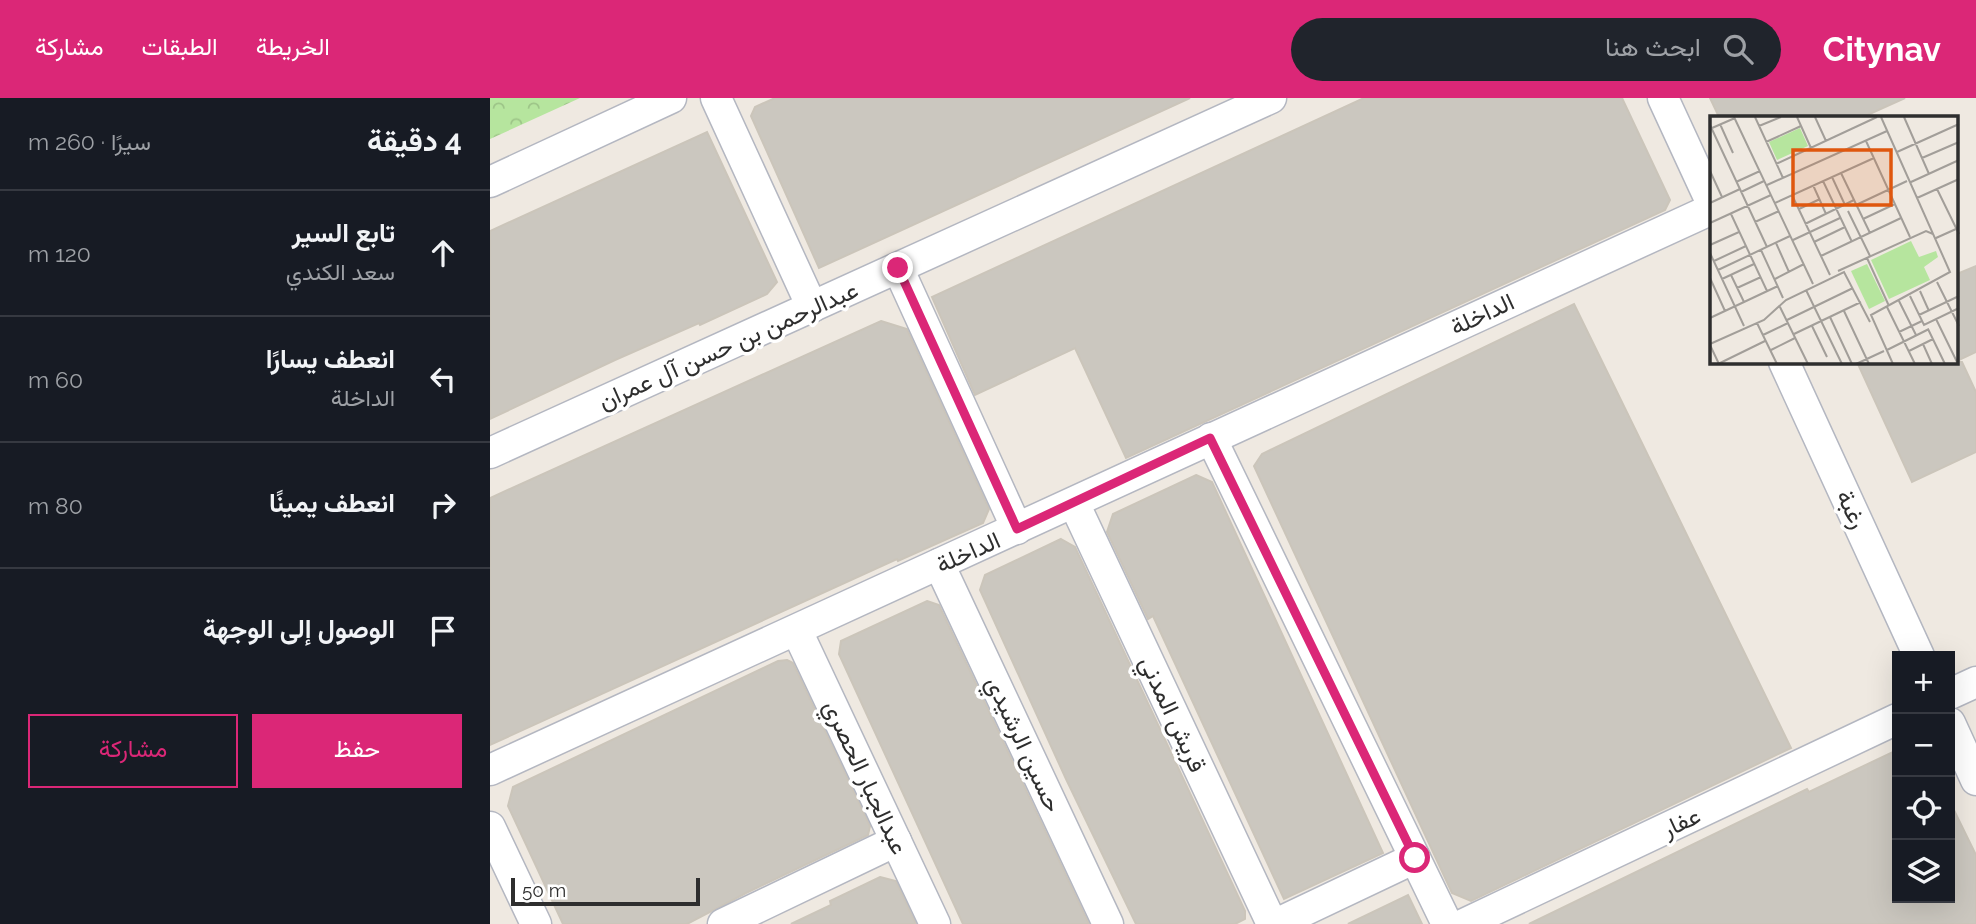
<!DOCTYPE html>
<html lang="ar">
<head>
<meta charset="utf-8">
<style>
	:root { --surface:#171b24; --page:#20242c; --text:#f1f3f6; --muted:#9ea1a6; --line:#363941; --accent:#db2777 }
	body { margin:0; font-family:Raleway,Vazirmatn,sans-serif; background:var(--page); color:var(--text); direction:rtl }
	.controls { position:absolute; right:21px; bottom:21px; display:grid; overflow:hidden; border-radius:0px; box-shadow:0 7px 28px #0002 }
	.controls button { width:63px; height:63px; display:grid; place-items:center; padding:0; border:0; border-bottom:2px solid var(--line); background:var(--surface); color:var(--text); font:35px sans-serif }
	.scale { position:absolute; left:21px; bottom:18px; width:189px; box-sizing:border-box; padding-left:7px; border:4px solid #2e2e2e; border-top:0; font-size:19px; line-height:24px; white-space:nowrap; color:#2e2e2e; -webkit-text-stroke:5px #fff; paint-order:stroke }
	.stop { position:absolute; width:21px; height:21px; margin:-16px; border:5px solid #db2777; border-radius:50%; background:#fff }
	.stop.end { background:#db2777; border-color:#fff; box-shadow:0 2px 7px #0008 }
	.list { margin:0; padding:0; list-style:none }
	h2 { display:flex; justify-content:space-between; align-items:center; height:91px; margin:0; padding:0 28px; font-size:30px }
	h2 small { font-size:23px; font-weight:400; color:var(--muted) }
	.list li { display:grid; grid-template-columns:46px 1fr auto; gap:21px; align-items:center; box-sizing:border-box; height:126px; padding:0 28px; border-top:2px solid var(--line) }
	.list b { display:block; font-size:26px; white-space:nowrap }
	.list p { margin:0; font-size:23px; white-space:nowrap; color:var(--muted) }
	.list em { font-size:23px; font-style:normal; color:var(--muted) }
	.actions { display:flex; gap:14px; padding:21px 28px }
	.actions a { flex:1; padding:16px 0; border:2px solid var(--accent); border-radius:0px; text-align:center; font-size:24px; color:var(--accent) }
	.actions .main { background:var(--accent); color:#fff }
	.icon { flex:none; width:38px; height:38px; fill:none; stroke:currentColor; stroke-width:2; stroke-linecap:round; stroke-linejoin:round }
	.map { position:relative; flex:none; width:1486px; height:826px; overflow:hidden; direction:ltr }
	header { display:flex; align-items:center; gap:42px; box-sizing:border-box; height:98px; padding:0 35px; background:var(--accent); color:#fff }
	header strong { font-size:33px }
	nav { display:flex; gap:38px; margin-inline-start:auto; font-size:24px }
	.search { width:490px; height:63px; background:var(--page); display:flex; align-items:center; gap:18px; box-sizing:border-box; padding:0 24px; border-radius:38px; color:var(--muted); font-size:26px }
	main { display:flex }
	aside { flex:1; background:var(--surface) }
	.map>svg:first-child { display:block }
</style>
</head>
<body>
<header>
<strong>Citynav</strong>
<div class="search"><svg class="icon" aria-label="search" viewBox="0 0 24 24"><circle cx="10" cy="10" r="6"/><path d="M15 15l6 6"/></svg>ابحث هنا</div>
<nav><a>الخريطة</a><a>الطبقات</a><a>مشاركة</a></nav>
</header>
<main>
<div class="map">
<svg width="1486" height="826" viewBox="0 0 1486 826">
	<defs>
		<pattern id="park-crowns" width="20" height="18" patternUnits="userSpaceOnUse" patternTransform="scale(1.75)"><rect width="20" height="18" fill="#b6e59e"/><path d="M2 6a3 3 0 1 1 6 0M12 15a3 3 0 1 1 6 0" fill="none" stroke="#9dc588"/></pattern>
	</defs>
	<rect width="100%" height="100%" fill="#efe9e1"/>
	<path fill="url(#park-crowns)" d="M0,0H90L0,41Z"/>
	<g fill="#cbc7bf" stroke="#cbc5ba" stroke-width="2">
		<path d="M285,0H700L329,170L261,18L265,9Z"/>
		<path d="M874,0H1132L1180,102L1175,112L636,360L585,250L485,297L442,199Z"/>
		<path d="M1220,0H1415L1373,19H1229Z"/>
		<path d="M217,34L287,184L277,196L210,227L209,225L125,262L0,321V133Z"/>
		<path d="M1486,168V254L1467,263V176Z"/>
		<path d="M1084,206L1301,650L981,803L962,795L764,368L772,356Z"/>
		<path d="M391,223L417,231L499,411L493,425L408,463L407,461L0,647V400Z"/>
		<path d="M1367,264H1472L1486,294V354L1422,384Z"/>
		<path d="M706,377L722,384L893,755L794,801L663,518L658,521L617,434L623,416Z"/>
		<path d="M571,441L585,449L755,813V821L745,826H646L576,681L490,492L495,477Z"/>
		<path d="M437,503L449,507L599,826H473L349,556L351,543Z"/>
		<path d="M297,562L303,565L380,728L378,737L256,795L197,826H73L18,708L23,689L288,563Z"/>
		<path d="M1407,652V800H1460V704L1486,757V826H1039L1317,691L1319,694Z"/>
		<path d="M390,779L406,783L426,826H301L341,807L340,803Z"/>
		<path d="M918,797L932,826H858Z"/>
	</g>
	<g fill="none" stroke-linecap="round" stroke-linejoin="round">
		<defs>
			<g id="street">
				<path d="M226,0L322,209"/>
				<path d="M1173,0L1222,106"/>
				<path d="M0,84L181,0"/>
				<path d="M408,170L527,431"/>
				<path d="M1294,264L1429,558"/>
				<path d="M721,340L957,826"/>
				<path d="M0,355L781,0"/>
				<path d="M584,405L782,826"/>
				<path d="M449,466L618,826"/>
				<path d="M307,533L445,826"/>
				<path d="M1460,596L1486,584"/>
				<path d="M1460,625L1486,682"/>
				<path d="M0,672L1222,111"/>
				<path d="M0,729L46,826"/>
				<path d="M233,826L406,743"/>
				<path d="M786,826L925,760"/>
				<path d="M974,826L1407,621"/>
			</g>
		</defs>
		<use href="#street" stroke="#b4b7c1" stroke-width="33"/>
		<use href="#street" stroke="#fff" stroke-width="30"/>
	</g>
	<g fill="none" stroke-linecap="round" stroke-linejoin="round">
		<path stroke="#db2777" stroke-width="9" d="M408,170L527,431L720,340L925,760"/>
	</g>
	<g text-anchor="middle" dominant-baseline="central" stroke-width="7" stroke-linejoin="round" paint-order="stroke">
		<g font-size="24" fill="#2e2e2e" stroke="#fff">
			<text transform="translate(992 216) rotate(-25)">الداخلة</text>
			<text transform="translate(238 247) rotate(-24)">عبدالرحمن بن حسن آل عمران</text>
			<text transform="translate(1362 411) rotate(65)">رغبة</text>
			<text transform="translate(478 454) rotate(-24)">الداخلة</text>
			<text transform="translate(683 616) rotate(65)">قريش المدني</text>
			<text transform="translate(534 646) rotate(65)">حسين الرشيدي</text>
			<text transform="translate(376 679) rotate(65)">عبدالجبار الحصري</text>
			<text transform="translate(1191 724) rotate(-25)">عفار</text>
		</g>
	</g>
	<g transform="translate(1220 18)">
		<rect width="248" height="248" fill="#efe9e1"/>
		<path d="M90,12L98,30L67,44L59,26ZM201,125L209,141L226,135L228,141L214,151L220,164L179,183L161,144Z" fill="#b6e59e"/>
		<path d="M157,148L175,185L159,193L141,155Z" fill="#b6e59e"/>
		<path fill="none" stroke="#a29e99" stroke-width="2" d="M24,1L103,168M45,1L73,62M87,1L101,32M105,1L116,25M171,1L240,156L161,199L183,248M194,1L219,58M10,8L23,37M0,9L57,131M49,10L71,1M2,12L25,2M156,25L200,121M56,26L91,10M187,36L249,8M212,42L249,26M66,48L167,1M0,55L12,81M131,57L160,117M122,61L135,89M113,65L142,126M26,66L50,55M201,66L249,44M57,69L177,15M103,69L116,98M227,73L249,118M31,76L54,65M82,79L120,159M207,82L249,63M0,87L30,73M65,87L164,42M146,89L197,65M89,93L110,83M138,95L160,140M21,98L57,175M153,103L185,88M45,106L69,95M0,107L61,79M95,108L144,84M226,122L246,113M83,124L130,102M104,126L135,111M66,127L79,156M0,129L29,116M51,134L73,182M0,137L34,210M111,140L191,102M157,142L179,190M4,145L36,130M8,154L80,120M128,155L216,115L223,118M21,159L34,186M0,162L15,195M12,163L44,148M65,163L94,148M227,166L249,210M27,172L51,161M96,174L132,248M210,175L219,195M200,180L214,209L249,192M189,185L206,219M69,189L98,248M177,191L205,248M134,195L159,248M209,199L249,180M120,201L142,248M0,202L68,170M226,203L248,248M77,204L143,172M47,207L67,248M102,210L117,241M218,213L235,248M189,216L212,205M84,218L151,186M53,219L78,207M0,228L54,204L76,184L134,156L160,206M213,228L222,248M0,229L9,248M61,234L85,222M177,234L219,213M199,235L223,223M8,248L55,225M146,248L174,235"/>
		<path fill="#df570e" fill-opacity="0.15" stroke="#df570e" stroke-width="3.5" d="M83,34H181V89H83Z"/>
		<rect width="248" height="248" fill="none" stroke="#2e2e2e" stroke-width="3.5"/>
	</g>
</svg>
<div class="controls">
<button>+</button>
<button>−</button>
<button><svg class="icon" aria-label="locate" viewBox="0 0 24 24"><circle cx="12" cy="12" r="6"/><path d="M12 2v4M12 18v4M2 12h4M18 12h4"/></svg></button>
<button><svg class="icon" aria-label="layers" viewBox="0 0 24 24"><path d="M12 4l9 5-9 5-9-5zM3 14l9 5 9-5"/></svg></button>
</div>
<div class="scale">50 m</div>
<div class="stop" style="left:925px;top:760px"></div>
<div class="stop end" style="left:408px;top:170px"></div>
</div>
<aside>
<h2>4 دقيقة<small>سيرًا · 260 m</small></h2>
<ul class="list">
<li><svg class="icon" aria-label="ahead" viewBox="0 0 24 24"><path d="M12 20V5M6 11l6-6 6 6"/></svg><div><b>تابع السير</b><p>سعد الكندي</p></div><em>120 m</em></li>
<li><svg class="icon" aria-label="left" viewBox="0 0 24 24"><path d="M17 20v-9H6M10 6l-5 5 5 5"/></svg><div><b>انعطف يسارًا</b><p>الداخلة</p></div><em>60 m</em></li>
<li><svg class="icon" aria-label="right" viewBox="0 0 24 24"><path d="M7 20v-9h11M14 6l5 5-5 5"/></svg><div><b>انعطف يمينًا</b></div><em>80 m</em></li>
<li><svg class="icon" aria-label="arrive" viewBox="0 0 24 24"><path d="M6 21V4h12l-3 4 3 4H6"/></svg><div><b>الوصول إلى الوجهة</b></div></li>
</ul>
<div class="actions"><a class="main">حفظ</a><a>مشاركة</a></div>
</aside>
</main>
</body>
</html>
